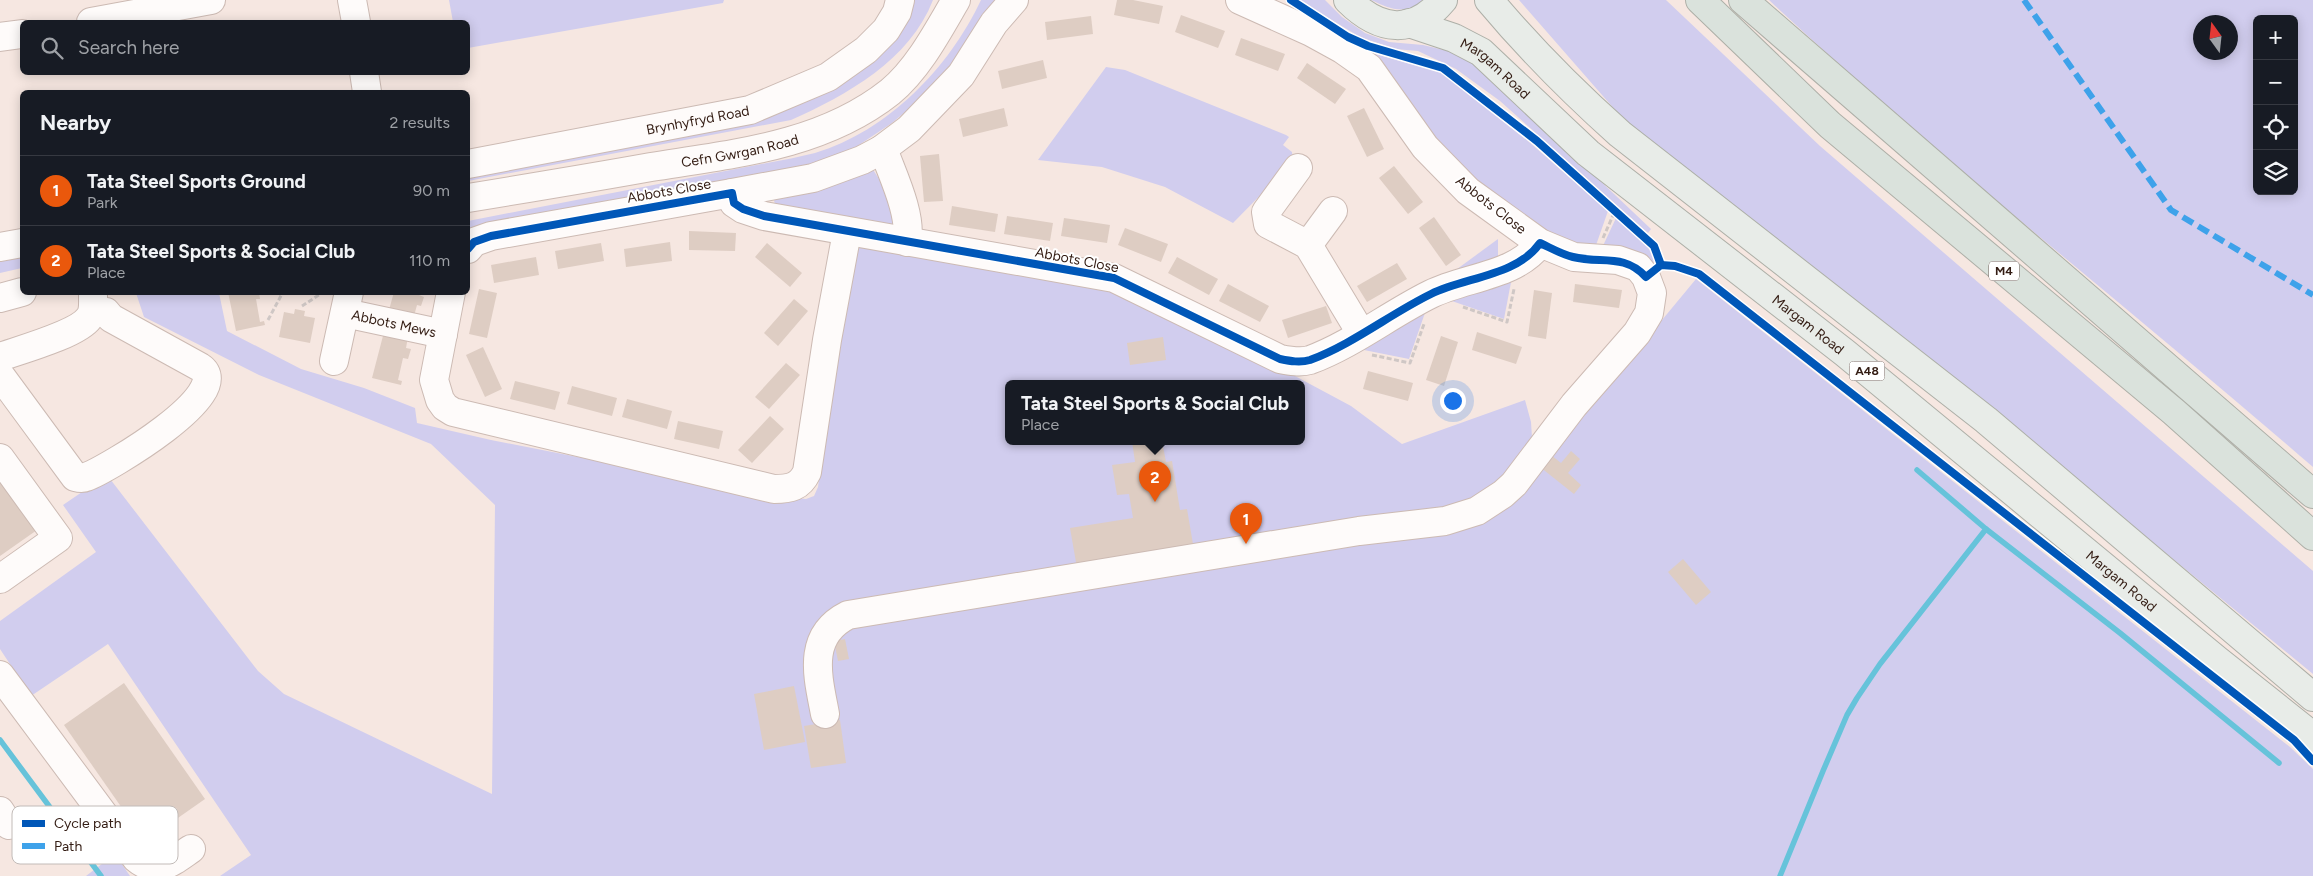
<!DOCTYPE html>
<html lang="en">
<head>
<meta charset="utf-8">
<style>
	:root { --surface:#171b24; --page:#242831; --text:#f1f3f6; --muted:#9ea1a6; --line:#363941; --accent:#ea580c }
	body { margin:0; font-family:Figtree,sans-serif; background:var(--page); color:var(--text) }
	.controls { position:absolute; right:15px; top:15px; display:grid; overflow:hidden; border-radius:8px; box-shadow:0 2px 12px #0003 }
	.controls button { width:45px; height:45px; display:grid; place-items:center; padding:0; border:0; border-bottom:1px solid var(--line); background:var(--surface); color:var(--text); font:25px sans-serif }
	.compass { position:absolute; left:2193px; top:15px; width:45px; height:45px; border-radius:50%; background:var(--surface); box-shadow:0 2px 12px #0003; rotate:345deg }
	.you { position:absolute; left:1452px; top:400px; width:18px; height:18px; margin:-12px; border:4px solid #fff; border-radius:50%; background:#1a73e8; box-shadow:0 0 0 8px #1a73e833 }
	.badge { display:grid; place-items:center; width:32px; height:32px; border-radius:50%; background:var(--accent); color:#fff; font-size:16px; font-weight:700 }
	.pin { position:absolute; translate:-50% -41px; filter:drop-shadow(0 1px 2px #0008) }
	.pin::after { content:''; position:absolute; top:26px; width:18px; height:15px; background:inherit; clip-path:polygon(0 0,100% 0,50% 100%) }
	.popup { position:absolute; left:1005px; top:380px; width:300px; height:65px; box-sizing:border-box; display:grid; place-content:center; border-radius:8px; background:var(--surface); filter:drop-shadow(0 1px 4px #0005); font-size:16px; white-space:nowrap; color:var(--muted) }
	.popup b { font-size:19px; color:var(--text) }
	.popup::after { content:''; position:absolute; left:50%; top:100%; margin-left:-10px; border:10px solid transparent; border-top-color:var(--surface) }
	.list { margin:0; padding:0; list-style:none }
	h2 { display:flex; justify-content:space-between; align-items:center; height:65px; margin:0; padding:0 20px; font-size:21px }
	h2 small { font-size:16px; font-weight:400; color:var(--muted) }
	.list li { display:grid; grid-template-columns:32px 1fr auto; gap:15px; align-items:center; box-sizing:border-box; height:70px; padding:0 20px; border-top:1px solid var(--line) }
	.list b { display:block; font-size:19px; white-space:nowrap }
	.list p { margin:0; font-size:16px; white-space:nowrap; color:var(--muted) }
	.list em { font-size:16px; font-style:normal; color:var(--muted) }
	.icon { flex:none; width:28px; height:28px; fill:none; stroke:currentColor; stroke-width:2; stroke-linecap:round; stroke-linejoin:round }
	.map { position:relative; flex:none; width:2313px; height:876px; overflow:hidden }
	.search { position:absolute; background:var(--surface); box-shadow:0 2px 12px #0003; left:20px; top:20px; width:450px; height:55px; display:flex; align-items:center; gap:12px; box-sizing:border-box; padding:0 18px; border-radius:8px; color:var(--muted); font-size:19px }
	.panel { position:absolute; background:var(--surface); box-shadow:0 2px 12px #0003; left:20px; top:90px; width:450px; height:205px; border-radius:8px }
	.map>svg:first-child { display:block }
</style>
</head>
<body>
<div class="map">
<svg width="2313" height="876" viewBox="0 0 2313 876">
	<rect width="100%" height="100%" fill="#f6e7e1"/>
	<g fill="#d1cdee" fill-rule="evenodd">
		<path d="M449,0H724L723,3L468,48V22H453Z"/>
		<path d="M915,0H933C910,60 847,95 791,120L468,181V172L746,118L888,46L904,29Z"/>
		<path d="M981,0H1000L952,72L892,123L853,149L805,167L468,234V221L767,163C783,160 799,157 815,153C888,131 949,68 981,0Z"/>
		<path d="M1298,0H1325L1342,17L1365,33L1389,42L1423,45L1461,54L1484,71L1651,229L1648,233L1500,101L1456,69L1418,51L1395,49L1360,37Z"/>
		<path d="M1371,0H1424C1404,16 1391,9 1371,0Z"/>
		<path d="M1519,0H1666L1820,146L2313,571V674L1922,353L1742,217L1623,119Z"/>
		<path d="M1769,0H2313V467C2132,310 1943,163 1769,0ZM2257,19H2294V191H2257ZM2200,22H2230V52H2200Z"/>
		<path d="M1365,51L1443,73L1528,141L1608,211L1595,248L1569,244L1534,228L1478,187L1436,144Z"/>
		<path d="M1106,67L1125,70L1286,135L1289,137L1283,145L1292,152L1293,162L1233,223L1165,187L1102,167L1038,160Z"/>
		<path d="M869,165C882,180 894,205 895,225L891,230L777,208L774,201L778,195Z"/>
		<path d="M1616,218L1647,246L1654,256L1653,265L1601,250Z"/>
		<path d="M1498,239V258L1449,275Z"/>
		<path d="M857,247L1104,286L1295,376L1351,406L1402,444L1525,400L1531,422L1532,438L1551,454L1696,279L2290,747L2313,769V876H220L251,855L108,644L31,696L0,649V621L96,552L63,505L107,475L258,671L284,694L492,794L495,505L431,444L259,375L144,317L136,293H219L227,331L301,369L364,388L415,408L417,423L491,440L770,495L806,499L814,496L818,487L836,348ZM1009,383H1301V441H1009Z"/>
		<path d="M22,250V268L0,273V254Z"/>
		<path d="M1512,277L1504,319L1446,299Z"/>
		<path d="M1427,307L1409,359L1359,349Z"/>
		<path d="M115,854L130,876H86Z"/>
	</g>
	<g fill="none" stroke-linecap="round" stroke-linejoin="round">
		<g stroke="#66c3da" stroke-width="5.5">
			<path d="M1986,529L2120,633L2279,763"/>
			<path d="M0,740L101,876"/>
			<path d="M1780,876L1823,771L1847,715L1857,698L1880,664L1986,529L1917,470"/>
		</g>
	</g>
	<g fill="#decdc3">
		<path d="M1117,0H1133L1163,6L1159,24L1114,15Z"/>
		<path d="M1181,15L1225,31L1218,48L1175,32Z"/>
		<path d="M1091,16L1093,34L1047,40L1045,22Z"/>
		<path d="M1241,38L1285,54L1278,71L1235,55Z"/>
		<path d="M1043,60L1047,78L1002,89L998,71Z"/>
		<path d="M1307,63L1346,89L1335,104L1297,78Z"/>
		<path d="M1004,108L1008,126L963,137L959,119Z"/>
		<path d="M1364,108L1384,149L1367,157L1347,116Z"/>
		<path d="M939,154L943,201L924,202L920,156Z"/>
		<path d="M1394,166L1423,202L1408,214L1379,178Z"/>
		<path d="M952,206L998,214L995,232L949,225Z"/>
		<path d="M1007,216L1053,223L1050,241L1004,234Z"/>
		<path d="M1434,217L1461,255L1446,266L1419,228Z"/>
		<path d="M1064,218L1110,225L1107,243L1061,236Z"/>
		<path d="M1125,228L1168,244L1161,262L1118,245Z"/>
		<path d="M689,231L736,233L735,251L689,250Z"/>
		<path d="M670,242L672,261L626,267L624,249Z"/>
		<path d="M601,243L604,261L558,269L555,251Z"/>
		<path d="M767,243L802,273L790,287L755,257Z"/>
		<path d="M536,257L539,275L494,283L491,265Z"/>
		<path d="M1177,257L1218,279L1209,295L1168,273Z"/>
		<path d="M1397,263L1407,279L1367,302L1357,286Z"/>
		<path d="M1228,284L1269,306L1260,322L1219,301Z"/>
		<path d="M1575,284L1622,290L1619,308L1573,302Z"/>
		<path d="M479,289L497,293L487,338L469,334Z"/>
		<path d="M1534,290L1552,293L1546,339L1528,336Z"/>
		<path d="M228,292H259L260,299H256L260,322L264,321L265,325L236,331Z"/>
		<path d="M394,292H420L419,295L424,297L421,306L417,305L414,316L389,310Z"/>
		<path d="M794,299L808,311L778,346L764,333Z"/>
		<path d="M1326,306L1332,323L1288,338L1282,320Z"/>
		<path d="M295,309L305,311L304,316L315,318L310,343L279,337L284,312L294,314Z"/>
		<path d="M384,332L408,337L406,348L411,349L408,359L403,358L398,380L402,381L401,385L372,378Z"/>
		<path d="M1477,332L1522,347L1516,364L1472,350Z"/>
		<path d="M1441,336L1458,342L1444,386L1426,380Z"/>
		<path d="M1163,337L1166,360L1130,365L1127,343Z"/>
		<path d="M483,347L502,389L485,397L466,355Z"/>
		<path d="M786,363L800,375L769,409L755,397Z"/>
		<path d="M1368,371L1413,383L1408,401L1363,389Z"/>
		<path d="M515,381L560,392L555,410L510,399Z"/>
		<path d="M572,386L617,398L612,416L567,404Z"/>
		<path d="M627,399L672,411L667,429L622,417Z"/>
		<path d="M770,416L784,429L752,463L738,450Z"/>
		<path d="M678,421L723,431L719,449L674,439Z"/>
		<path d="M1132,441H1162L1166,462L1172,461L1180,510L1187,509L1194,550L1077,568L1070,528L1133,518L1129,494L1117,495L1112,465L1135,462Z"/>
		<path d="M1571,451L1580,459L1568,473L1581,485L1574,494L1540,467L1551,455L1561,463Z"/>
		<path d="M0,479L37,530L0,556Z"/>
		<path d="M1683,559L1711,592L1696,605L1668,572Z"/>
		<path d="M845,639L849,659L838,661L834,641Z"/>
		<path d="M124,683L205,799L145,841L64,725Z"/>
		<path d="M794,686L805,742L764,750L754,694Z"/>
		<path d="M840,720L846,763L811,768L804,726Z"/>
	</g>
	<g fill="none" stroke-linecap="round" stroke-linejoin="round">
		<defs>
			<g id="minor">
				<path d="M352,0L356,22"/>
				<path d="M91,22L211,0"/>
				<path d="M0,37L22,34"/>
				<path d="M364,72L367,92"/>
				<path d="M881,150L885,154C894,178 912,216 907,242"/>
				<path id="s1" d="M468,164L750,110L828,77L866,50L886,30L897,12L900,0"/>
				<path d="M1298,168L1266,212L1268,224L1308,245L1361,333"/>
				<path d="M732,193L813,178L862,160L881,150L909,129L961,75L994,23L1014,0"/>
				<path id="s2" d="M468,198C529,188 590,178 651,167C733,154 822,146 890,92C918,69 938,31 956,0"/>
				<path d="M1308,245L1333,211"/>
				<path d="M0,247L22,243"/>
				<path d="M468,249L474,242L491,236L732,193L734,203L743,209L764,216L1114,278L1280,359C1290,361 1300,363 1310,360C1353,344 1390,314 1431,294C1465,277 1517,276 1540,243"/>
				<path d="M451,292L434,380L440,400L445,407L453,412L774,489C790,489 800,487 807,472L827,340L847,232"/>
				<path d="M0,298L22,292"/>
				<path id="s3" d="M345,313L443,334"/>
				<path d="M0,357C20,350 78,334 89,318C94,312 93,304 93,296"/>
				<path d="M334,361L349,292"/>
				<path d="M0,375L75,477C79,478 82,479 86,477C106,470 238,392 200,367L111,318L106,312"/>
				<path d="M0,458L58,538L0,579"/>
				<path d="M0,675L136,858C157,876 172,862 191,849"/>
				<path d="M825,714C818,677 806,636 848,615L1359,531L1445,521L1477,511L1503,494L1514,484L1574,405L1637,333L1649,313L1652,293L1646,277L1638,267L1618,260L1574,257L1540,243L1468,191L1425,147L1369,68L1342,49L1311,32L1240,0"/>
				<path d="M0,811L9,825"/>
			</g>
			<g id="major">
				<path d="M1348,0C1379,31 1413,36 1443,0"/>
				<path d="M1489,0C1530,49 1573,92 1620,134L1986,420L2313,697"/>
				<path id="s4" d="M1409,23L1454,38L1481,52L1588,153L1845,353L2217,660L2305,730L2313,740"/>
			</g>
			<g id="highway">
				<path d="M1700,0L1830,125L2174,412L2313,536"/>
				<path d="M1743,0L2313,494"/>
			</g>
		</defs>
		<use href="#minor" stroke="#ccbab3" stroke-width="30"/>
		<use href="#major" stroke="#adafa7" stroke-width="30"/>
		<use href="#highway" stroke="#adafa7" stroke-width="30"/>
		<g stroke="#cfc7c5" stroke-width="3" stroke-dasharray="5 2.5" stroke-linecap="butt">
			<path d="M1603,238L1615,211"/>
			<path d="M302,306L322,293"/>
			<path d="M1463,307L1507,322L1514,289"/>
			<path d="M268,320L283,292"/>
			<path d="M1372,355L1410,363L1424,324"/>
		</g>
		<use href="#minor" stroke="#fefbfa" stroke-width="28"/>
		<use href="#major" stroke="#e8ece8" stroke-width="28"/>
		<use href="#highway" stroke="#dae2dc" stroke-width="28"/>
		<path stroke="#3ea2ea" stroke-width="6" stroke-dasharray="12 6" stroke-linecap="butt" d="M2024,0L2171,210L2313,295"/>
		<defs>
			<g id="cycleway">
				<path d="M1291,0L1348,37L1368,46L1443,68L1537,141L1654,246L1661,265"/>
				<path d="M468,249L474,242L491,236L732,193L734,203L743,209L764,216L1114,278L1280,359C1290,361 1300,363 1310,360C1353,344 1390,314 1431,294C1465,277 1517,276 1540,243C1551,248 1561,254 1573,257C1601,264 1624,253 1646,277L1661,265L1675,266L1699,274L2294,740L2313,761"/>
			</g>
		</defs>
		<use href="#cycleway" stroke="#fff" stroke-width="11"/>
		<use href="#cycleway" stroke="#0057b8" stroke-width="8"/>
	</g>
	<g text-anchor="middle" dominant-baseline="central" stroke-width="4" stroke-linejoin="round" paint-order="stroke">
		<g fill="#fff" stroke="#70605a" stroke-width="1">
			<rect x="1989" y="261.5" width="30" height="19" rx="4"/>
			<rect x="1849.5" y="361.5" width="35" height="19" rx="4"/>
		</g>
		<g font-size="12" font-weight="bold" fill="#331c13">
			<text x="2004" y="271">M4</text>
			<text x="1867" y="371">A48</text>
		</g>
		<g font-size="14" fill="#331c13" stroke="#fff">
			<text stroke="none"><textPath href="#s4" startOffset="99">Margam Road</textPath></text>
			<text stroke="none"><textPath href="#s1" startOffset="234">Brynhyfryd Road</textPath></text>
			<text stroke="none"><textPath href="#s2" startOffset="276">Cefn Gwrgan Road</textPath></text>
			<text transform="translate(669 191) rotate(-10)">Abbots Close</text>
			<text transform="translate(1491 205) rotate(38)">Abbots Close</text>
			<text transform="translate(1077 260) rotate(11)">Abbots Close</text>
			<text stroke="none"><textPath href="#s3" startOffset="50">Abbots Mews</textPath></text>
			<text stroke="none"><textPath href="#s4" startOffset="504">Margam Road</textPath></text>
			<text stroke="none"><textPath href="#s4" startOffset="909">Margam Road</textPath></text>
		</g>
	</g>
	<rect x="12" y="806" width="166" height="58" rx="8" fill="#fff" stroke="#c2bbb8" stroke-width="1"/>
	<rect x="22" y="820" width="23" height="7" fill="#0057b8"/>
	<rect x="22" y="843" width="23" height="6" fill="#3ea2ea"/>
	<g font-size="14" fill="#331c13">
		<text x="54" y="828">Cycle path</text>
		<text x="54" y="851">Path</text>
	</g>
</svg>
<div class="controls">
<button>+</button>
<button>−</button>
<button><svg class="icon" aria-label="locate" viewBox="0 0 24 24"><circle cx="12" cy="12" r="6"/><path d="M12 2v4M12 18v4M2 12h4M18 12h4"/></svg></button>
<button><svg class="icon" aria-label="layers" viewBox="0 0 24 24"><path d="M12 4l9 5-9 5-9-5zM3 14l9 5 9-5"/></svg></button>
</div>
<svg class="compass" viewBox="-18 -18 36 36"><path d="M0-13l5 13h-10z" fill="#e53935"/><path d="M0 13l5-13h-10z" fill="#9ea1a6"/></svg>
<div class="you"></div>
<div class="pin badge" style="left:1246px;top:544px">1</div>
<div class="pin badge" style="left:1155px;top:502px">2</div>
<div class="popup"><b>Tata Steel Sports &amp; Social Club</b>Place</div>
<div class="search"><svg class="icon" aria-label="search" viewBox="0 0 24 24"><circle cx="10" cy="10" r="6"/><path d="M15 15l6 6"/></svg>Search here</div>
<section class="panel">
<h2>Nearby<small>2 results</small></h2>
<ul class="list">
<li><span class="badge">1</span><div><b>Tata Steel Sports Ground</b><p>Park</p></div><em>90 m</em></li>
<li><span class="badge">2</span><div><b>Tata Steel Sports &amp; Social Club</b><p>Place</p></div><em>110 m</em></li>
</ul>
</section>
</div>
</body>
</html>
